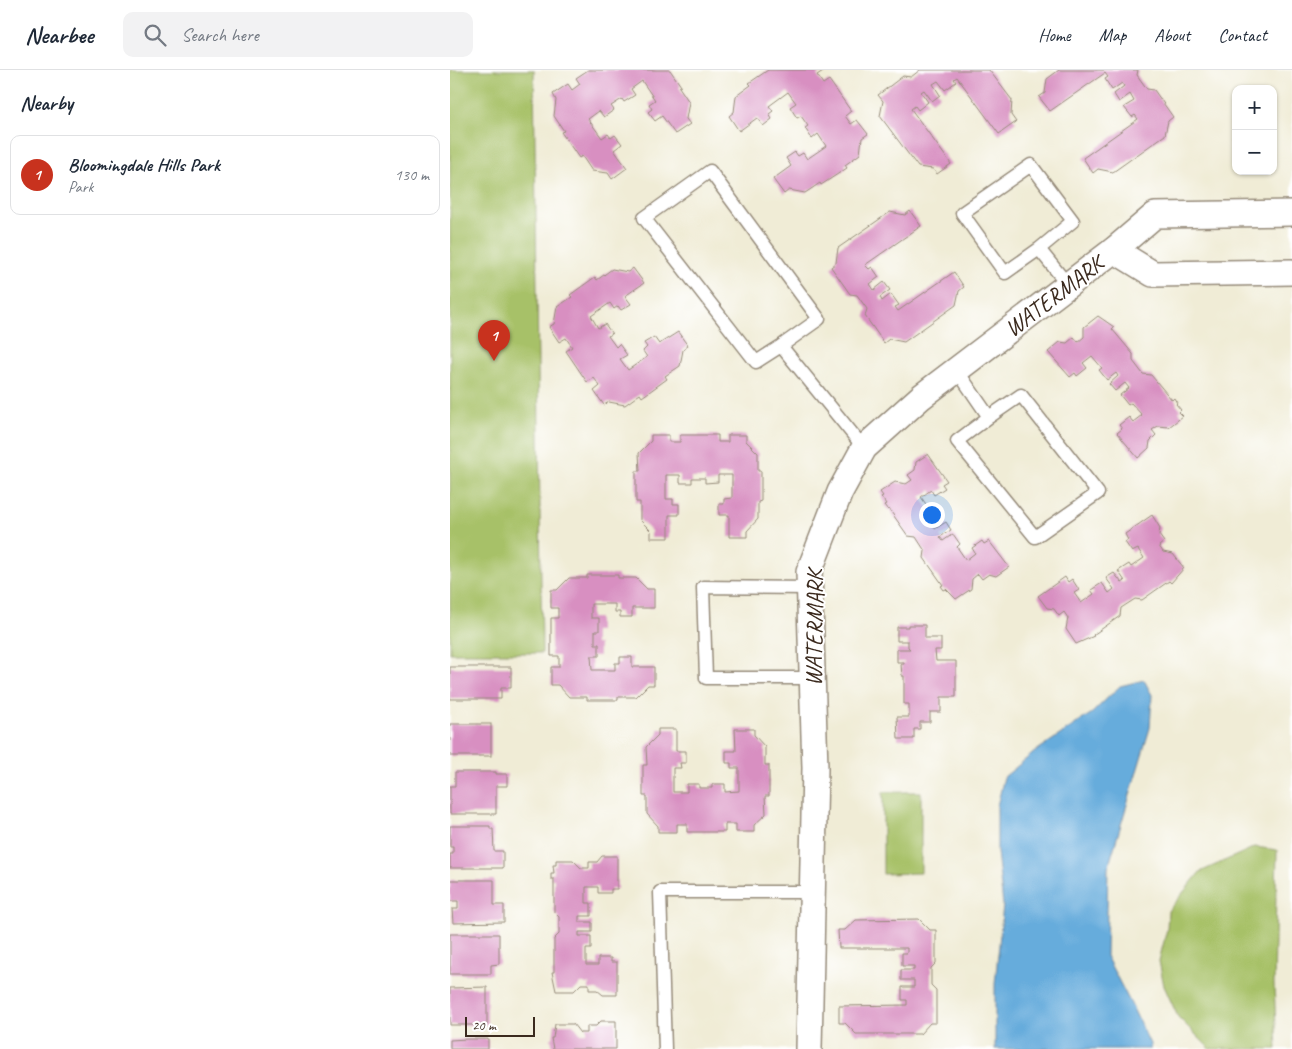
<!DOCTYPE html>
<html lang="en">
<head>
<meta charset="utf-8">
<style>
	:root { --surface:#fff; --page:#f2f2f3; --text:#1f2937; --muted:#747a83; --line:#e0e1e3; --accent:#c8321e }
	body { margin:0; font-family:Caveat,sans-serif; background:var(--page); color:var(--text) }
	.controls { position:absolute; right:15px; top:15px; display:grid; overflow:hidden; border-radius:10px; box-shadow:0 1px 4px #0004 }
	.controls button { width:45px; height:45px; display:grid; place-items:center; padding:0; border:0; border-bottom:1px solid var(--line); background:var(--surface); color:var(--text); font:25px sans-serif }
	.scale { position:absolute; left:15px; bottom:12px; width:70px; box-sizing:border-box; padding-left:5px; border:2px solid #3b2a1e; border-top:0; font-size:14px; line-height:18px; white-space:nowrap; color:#3b2a1e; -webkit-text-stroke:4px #fff; paint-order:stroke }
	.you { position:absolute; left:481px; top:444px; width:18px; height:18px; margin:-12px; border:4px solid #fff; border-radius:50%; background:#1a73e8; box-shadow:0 0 0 8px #1a73e833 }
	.badge { display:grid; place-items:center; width:32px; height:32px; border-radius:50%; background:var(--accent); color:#fff; font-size:16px; font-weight:700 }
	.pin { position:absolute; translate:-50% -41px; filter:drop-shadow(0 1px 2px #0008) }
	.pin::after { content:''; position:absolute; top:26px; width:18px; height:15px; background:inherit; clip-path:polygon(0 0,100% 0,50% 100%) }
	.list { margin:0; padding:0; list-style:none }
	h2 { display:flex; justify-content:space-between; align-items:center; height:65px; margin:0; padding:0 20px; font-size:21px }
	h2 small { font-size:16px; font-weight:400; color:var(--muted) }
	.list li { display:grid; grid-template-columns:32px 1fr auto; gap:15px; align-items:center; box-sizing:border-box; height:80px; margin:0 10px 10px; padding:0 10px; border:1px solid var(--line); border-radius:10px }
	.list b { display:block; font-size:19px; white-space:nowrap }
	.list p { margin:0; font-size:16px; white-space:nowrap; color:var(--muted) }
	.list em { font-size:16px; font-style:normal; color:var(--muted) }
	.icon { flex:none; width:28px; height:28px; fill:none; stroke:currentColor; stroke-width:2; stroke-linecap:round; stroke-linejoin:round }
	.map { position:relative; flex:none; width:842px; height:979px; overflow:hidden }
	header { display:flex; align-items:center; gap:30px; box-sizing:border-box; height:70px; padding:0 25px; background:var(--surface); border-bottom:1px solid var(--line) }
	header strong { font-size:24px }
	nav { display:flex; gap:28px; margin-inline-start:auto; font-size:18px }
	.search { width:350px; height:45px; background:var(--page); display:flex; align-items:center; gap:12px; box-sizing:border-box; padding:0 18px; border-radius:10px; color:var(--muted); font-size:19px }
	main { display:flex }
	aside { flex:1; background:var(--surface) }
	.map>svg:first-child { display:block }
</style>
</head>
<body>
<header>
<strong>Nearbee</strong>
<div class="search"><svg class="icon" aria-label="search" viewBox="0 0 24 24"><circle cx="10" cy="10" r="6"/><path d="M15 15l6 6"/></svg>Search here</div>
<nav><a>Home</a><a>Map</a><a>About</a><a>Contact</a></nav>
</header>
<main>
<aside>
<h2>Nearby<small></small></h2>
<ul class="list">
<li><span class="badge">1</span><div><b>Bloomingdale Hills Park</b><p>Park</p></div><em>130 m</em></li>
</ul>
</aside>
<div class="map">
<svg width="842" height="979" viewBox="0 0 842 979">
	<rect width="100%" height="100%" fill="#fff"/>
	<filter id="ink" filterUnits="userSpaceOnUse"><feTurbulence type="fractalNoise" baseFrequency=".02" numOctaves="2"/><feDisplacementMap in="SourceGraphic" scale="10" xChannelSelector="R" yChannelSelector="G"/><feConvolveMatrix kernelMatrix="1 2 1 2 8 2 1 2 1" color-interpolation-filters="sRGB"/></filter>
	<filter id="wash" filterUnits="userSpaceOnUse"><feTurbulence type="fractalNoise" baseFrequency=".0096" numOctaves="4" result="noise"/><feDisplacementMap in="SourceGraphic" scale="20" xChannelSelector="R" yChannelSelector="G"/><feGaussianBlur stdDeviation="1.12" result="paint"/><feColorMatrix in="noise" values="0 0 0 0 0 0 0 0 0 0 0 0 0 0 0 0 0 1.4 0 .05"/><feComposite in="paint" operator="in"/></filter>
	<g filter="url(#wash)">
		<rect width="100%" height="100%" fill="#f0ecd6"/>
		<g fill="#a7c167" stroke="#717642">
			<path d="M0,0H84L92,583H0Z"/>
			<path d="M433,722H471V803L433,804Z"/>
			<path d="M805,777L827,780L824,914L827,979H760L728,947L714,916L709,891L717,859L718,841L750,802Z"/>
		</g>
		<path fill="#66acdc" stroke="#506b7d" d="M694,610L702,625L700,658L658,798L656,886L681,934L700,974V979H545V914L553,835L547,782V736L554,707L586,681L642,643L670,616Z"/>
		<g id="blocks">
			<g fill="#d88fc1">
				<path d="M138,0H220L231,16L229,17L239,32L236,49L240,54L225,64L212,46L205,51L198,42L202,39L199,34L205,30L192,11L181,19L185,25L174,32L172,29L161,36L164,40L154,47L149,41L138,49L152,68L158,64L161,68L165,65L172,74L164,80L177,98L162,109L158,103L142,101L132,86L129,88L111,62L114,61L104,46L106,30L103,24L118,14L122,20L130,14L126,8Z"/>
				<path d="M318,0H372L373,1L367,5L373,14L379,10L401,41L395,46L401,54L407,50L418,64L412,68L410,84L395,95L397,98L371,115L370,113L355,123L339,120L334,124L323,109L341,96L336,88L345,82L348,86L353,83L357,89L376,76L368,64L362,69L355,58L358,56L351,46L347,48L340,37L346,33L338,22L319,36L323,41L319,44L322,49L313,56L307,48L289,61L279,46L284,42L286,26L301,15L299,13Z"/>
				<path d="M470,0H539L562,30L561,45L566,52L549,64L507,7L504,9L506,12L495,20L488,11L483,14L490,25L482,31L474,20L471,22L478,32L468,40L465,36L461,39L501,94L487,104L483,99L468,97L430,46L433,31L428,25L453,6L461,7Z"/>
				<path d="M609,0H688L687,5L697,19L704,20L723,47L718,51L715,65L663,102L648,99L643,103L633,88L688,49L685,45L682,47L674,37L684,31L680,24L669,32L664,24L674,16L672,13L662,20L655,9L658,7L655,3L600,41L589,27L595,23L597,9Z"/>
				<path d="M460,141L471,156L415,195L419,199L422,197L429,207L420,214L424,220L434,212L440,220L430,227L432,231L441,224L449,235L445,237L448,241L504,202L514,217L509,221L506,235L454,272L439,269L434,273L415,246L417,239L407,225L400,224L381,197L386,193L388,178L440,142L455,145Z"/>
				<path d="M183,198L194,213L175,226L181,234L171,240L168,236L164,239L160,233L141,246L148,258L155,254L162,264L158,266L166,277L169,274L177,285L170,289L178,300L197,287L193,281L197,277L194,273L204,267L209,274L228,262L238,276L233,280L230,296L215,306L217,309L192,327L190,324L175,335L159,332L154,335L144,321L150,316L144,308L137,312L116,281L122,277L116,268L109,272L99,257L104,254L107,237L122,227L120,225L145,207L147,210L162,199L178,202Z"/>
				<path d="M648,246L664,257L662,259L683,284V291L693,304L701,305L722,330L724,328L727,333L726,334L731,340L729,342L733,346L719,357L708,356L702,360L706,365L700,371L699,378L688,388L667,363L672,359L669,355L679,347L683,352L692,345L681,333L678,335L670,325L679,318L675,313L665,321L659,314L668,306L666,303L657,310L649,300L652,298L642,286L633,293L637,298L627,306L625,303L620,307L598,282L610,272L617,273L624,267L628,272L634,267V257Z"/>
				<path d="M201,365H219V372H230V365H268V372H278V365H296V371L308,383V401H311V431L308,432V449L297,461V467H279V445H269V434H274V429L282,428V405H268V412L255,413V408H242V413H230V405H216V429H223V434H229V445H219V468H201V461L190,450V432H186V401H190L189,383L201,371Z"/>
				<path d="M478,384L497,411L492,414L495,418L484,425L481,420L471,427L480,440L484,437L491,447L482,454L485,459L496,452L501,460L490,467L493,471L503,464L510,474L507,477L516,490L525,483L522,478L532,471L534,474L539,471L559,497L546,506L539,504L532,509L528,504L522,509L521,519L506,529L496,519L494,520L491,516L493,515L474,488L475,481L466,467L458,466L439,439L438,440L434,435L436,434L431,427L433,426L430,422L445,412L456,414L462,410L458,405L465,400L466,392Z"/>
				<path d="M702,445L710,458L709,465L714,472L709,476L713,482L723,484L734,498L721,513L719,511L692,530L685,529L671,538L670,546L643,565L644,566L626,574L616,559L618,548L614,542L609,546L604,539L597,538L588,526L615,507L618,512L622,509L629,520L624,523L631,533L644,524L641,520L652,513L659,523L664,519L656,508L664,503L672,513L675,511L668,501L679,494L681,497L694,488L688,479L682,482L675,472L678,470L675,464Z"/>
				<path d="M137,505H168V508H186L197,519H204V538H182V547H170V542H165V534H141V548H149V561H145V574H149V586H141L142,600H165V593H170V587H182V597H204V615H198L186,627H168V630H137V627H119L108,615H101V597H109V586H101V548H108V538H101V520H107L119,508H137Z"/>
				<path d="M458,555H475V568H491V580H485L486,591H506V627H491V642H480V652H470V659H464V669H448L447,647H459V634H454V606H452L451,594H454V592H447V579H460L458,577V571H447V557H458Z"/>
				<path d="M0,597H61V618H51V629H0Z"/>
				<rect x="0" y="654" width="41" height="32"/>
				<path d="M208,659H226V681H236V693H230L231,698H223V722H237V714H249V718H262V714H275V722L289,721V698H281V693H276V681H286L285,659H304V665L315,677V695H319V726H315L316,744L304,755V762H286V754H275V762H237V754H227V762H208V756L197,744V726H193V695H197L196,677L208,665Z"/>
				<path d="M5,702H46V704H57V716H46V744H0V716H5Z"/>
				<path d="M0,756H40V759H43L44,781H53V798H0V784H3V777H0Z"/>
				<path d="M152,786H167V819H161V823H148V817H136V833H141V846H129V852H142V862H129V866H141V879H136V895H148V888H161V892H167V925H153L147,920H139V914H131L124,921H106L102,902H104V869L109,864V847L104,842V809H101V803H104L103,795H106V790H123L131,798H139V792H147Z"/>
				<path d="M0,810H44V835H54V852L3,853L2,839H8V831H0Z"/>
				<path d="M469,849L480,860H486V893L481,898V915L486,920V953H480L470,964H406L395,953H389V936L457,935V930H452V917H464V910H451V900H464V896H452V883H457V878H389L388,860H395L406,850Z"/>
				<path d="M0,864H49V894L41,895V904H0Z"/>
				<path d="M37,917V955H0V918Z"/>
				<path d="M151,951H166V979H103L101,968H103L105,954H123L130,963H137V956H146Z"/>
				<path d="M17,969H38V979H0V970Z"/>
			</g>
		</g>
	</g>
	<g filter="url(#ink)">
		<use href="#blocks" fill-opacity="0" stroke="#968b7a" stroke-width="1"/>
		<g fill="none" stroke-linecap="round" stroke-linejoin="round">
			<defs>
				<g id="lane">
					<path d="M589,179L555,203L512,143L581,95L623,151L589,179L618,215"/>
					<path d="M331,276L306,292L194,148L260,101L369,249L331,276L414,378"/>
					<path d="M506,299L539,347L507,371L585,467L648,423L571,325L539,347"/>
					<path d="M359,518L253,517L256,608H362"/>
					<path d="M215,979L210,822H362"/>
				</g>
				<g id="street">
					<path d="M664,180L703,204L842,202"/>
					<path d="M359,979L365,698L359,502L390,422L414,378L471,327L664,180L705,145L842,143"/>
				</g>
			</defs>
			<use href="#lane" stroke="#968b7a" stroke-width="15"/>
			<use href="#street" stroke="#968b7a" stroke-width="28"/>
			<use href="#lane" stroke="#fff" stroke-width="12"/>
			<use href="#street" stroke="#fff" stroke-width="25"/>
		</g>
	</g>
	<g text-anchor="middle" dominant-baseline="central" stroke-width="4" stroke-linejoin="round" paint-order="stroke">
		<g font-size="24" fill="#3b2a1e" stroke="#fff">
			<text transform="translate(604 226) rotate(-37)">WATERMARK</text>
			<text transform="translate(364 558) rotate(-89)">WATERMARK</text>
		</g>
	</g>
</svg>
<div class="controls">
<button>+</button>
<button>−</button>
</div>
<div class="scale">20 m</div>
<div class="you"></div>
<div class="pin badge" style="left:44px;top:291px">1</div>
</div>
</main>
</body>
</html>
